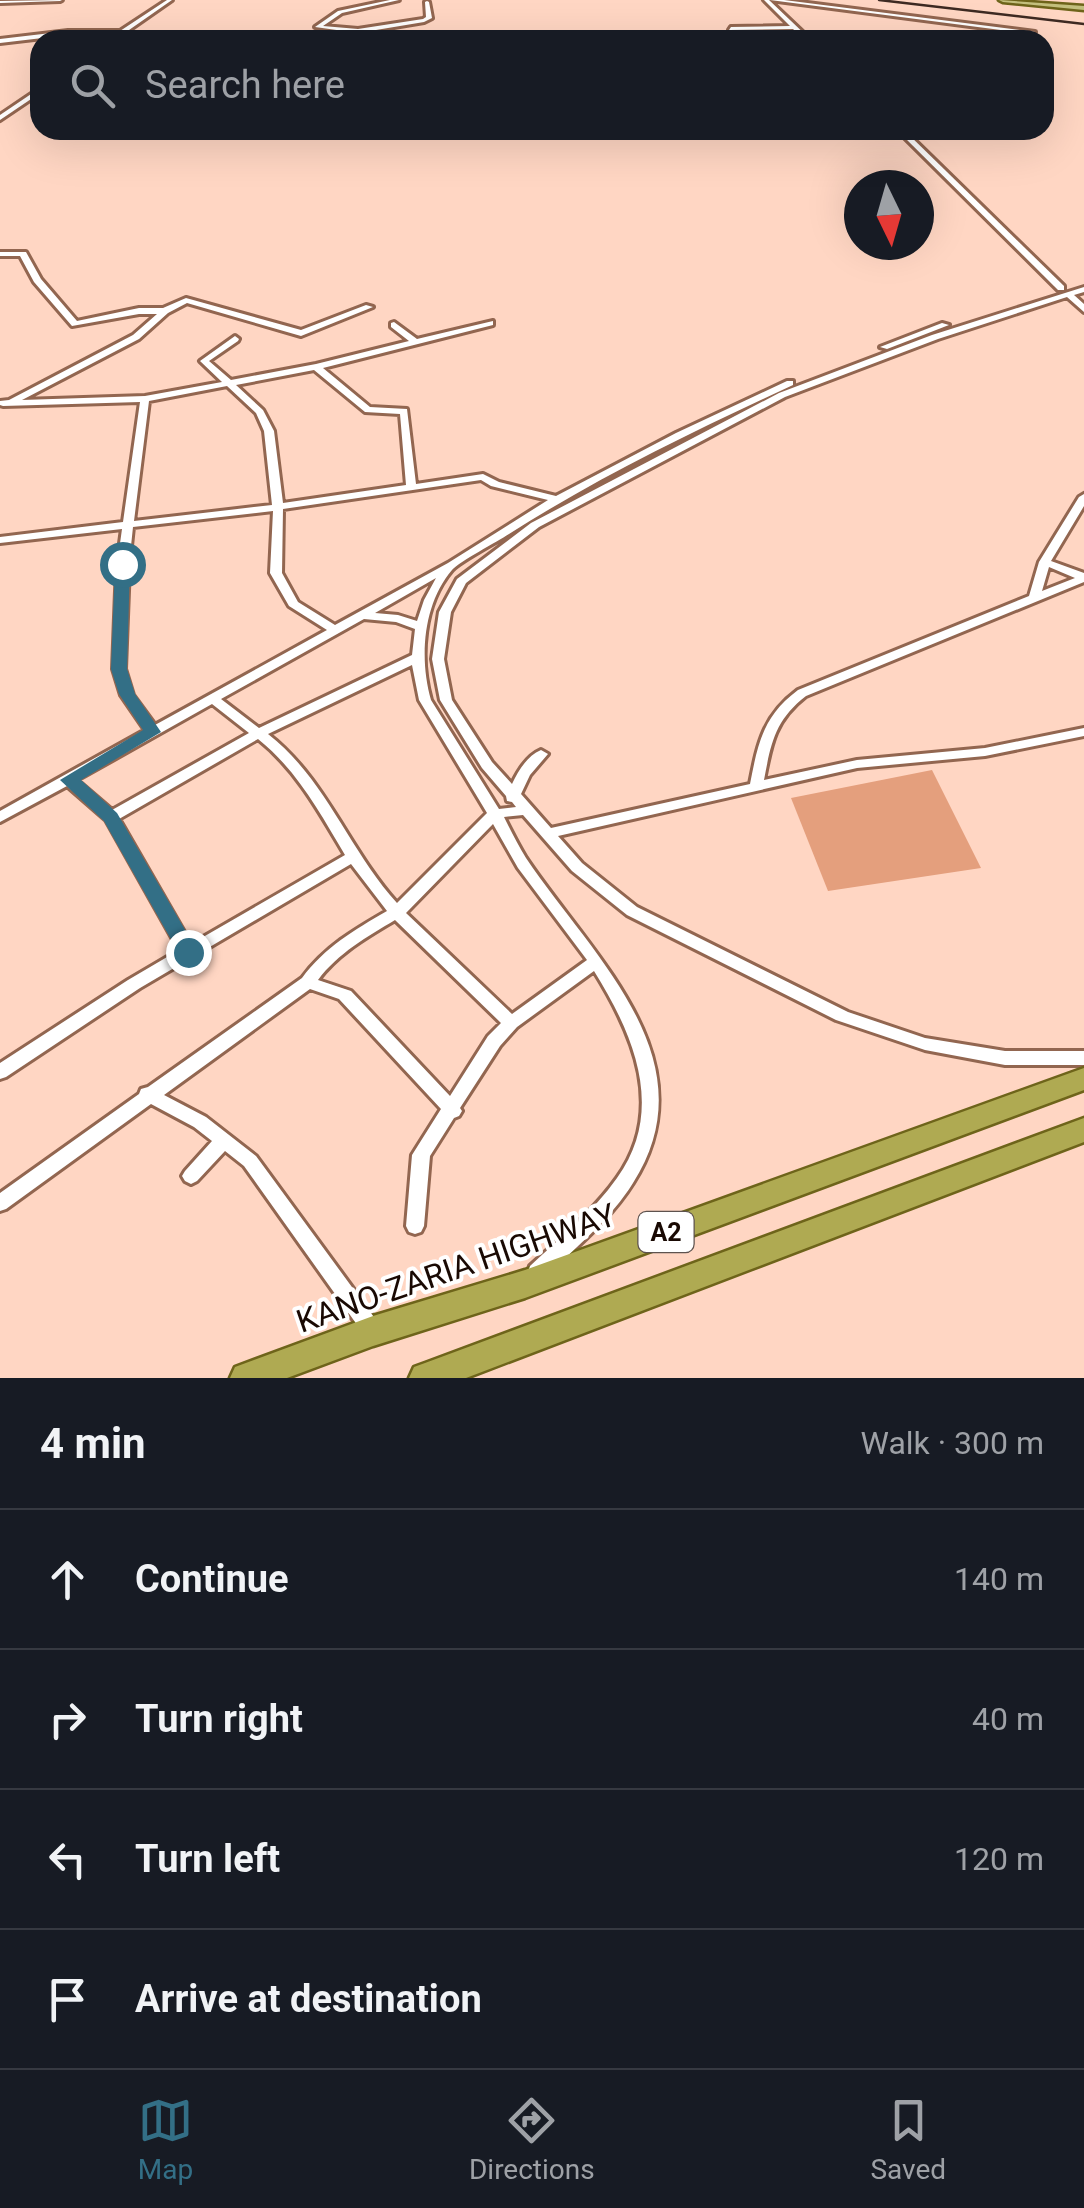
<!DOCTYPE html>
<html lang="en">
<head>
<meta charset="utf-8">
<style>
	:root { --surface:#171b24; --page:#242831; --text:#f1f3f6; --muted:#9ea1a6; --line:#363941; --accent:#336f86 }
	body { margin:0; font-family:Roboto,sans-serif; background:var(--page); color:var(--text) }
	.compass { position:absolute; left:844px; top:170px; width:90px; height:90px; border-radius:50%; background:var(--surface); box-shadow:0 10px 40px #0002; rotate:175deg }
	.stop { position:absolute; width:30px; height:30px; margin:-22px; border:8px solid #336f86; border-radius:50%; background:#fff }
	.stop.end { background:#336f86; border-color:#fff; box-shadow:0 2px 10px #0008 }
	.list { margin:0; padding:0; list-style:none }
	h2 { display:flex; justify-content:space-between; align-items:center; height:130px; margin:0; padding:0 40px; font-size:42px }
	h2 small { font-size:32px; font-weight:400; color:var(--muted) }
	.list li { display:grid; grid-template-columns:65px 1fr auto; gap:30px; align-items:center; box-sizing:border-box; height:140px; padding:0 40px; border-top:2px solid var(--line) }
	.list b { display:block; font-size:38px; white-space:nowrap }
	.list em { font-size:32px; font-style:normal; color:var(--muted) }
	.icon { flex:none; width:55px; height:55px; fill:none; stroke:currentColor; stroke-width:2; stroke-linecap:round; stroke-linejoin:round }
	.map { position:relative; flex:none; width:1084px; height:1378px; overflow:hidden }
	.search { position:absolute; background:var(--surface); box-shadow:0 10px 40px #0002; left:30px; right:30px; top:30px; height:110px; display:flex; align-items:center; gap:25px; box-sizing:border-box; padding:0 35px; border-radius:30px; color:var(--muted); font-size:38px }
	.sheet { height:690px; background:var(--surface) }
	nav { display:flex; justify-content:space-around; align-items:center; box-sizing:border-box; height:140px; border-top:2px solid var(--line); background:var(--surface); font-size:28px; color:var(--muted) }
	nav a { display:grid; justify-items:center; gap:5px }
	nav .on { color:var(--accent) }
	.map>svg:first-child { display:block }
</style>
</head>
<body>
<div class="map">
<svg width="1084" height="1378" viewBox="0 0 1084 1378">
	<rect width="100%" height="100%" fill="#ffd6c3"/>
	<path fill="#e49f7d" d="M932,770L981,868L828,891L791,798Z"/>
	<g fill="none" stroke-linecap="round" stroke-linejoin="round">
		<defs>
			<g id="minor">
				<path d="M62,0L60,1L0,3V1Z"/>
				<path d="M167,0H172L119,37H115L116,35H68L0,43V39L68,31H120Z"/>
				<path d="M390,0H399L342,13L323,26L358,29L423,19L426,17L425,2L427,1L429,2L432,18L424,22L358,33L315,27L338,11Z"/>
				<path d="M764,0H769L811,40H805L793,29L729,30L731,27L790,26Z"/>
				<path d="M770,0H784L1035,32L1032,34Z"/>
				<path d="M40,88V93L0,120V115Z"/>
				<path d="M897,130H904L1064,286V290H1058Z"/>
				<path d="M0,252H26L41,279L77,321L139,308H163L186,298L301,330L366,305L373,307L301,336L187,303L168,313L139,339L22,400L145,396L222,382L200,361L235,336L239,339L238,341L209,361L231,380L316,364L409,341L391,327V323L394,322L417,339L493,321V325L323,368L370,407L407,409L416,484L483,474L499,482L556,496L676,433L787,381H793V385C696,430 600,476 509,534C497,542 460,561 452,570C423,604 419,658 431,700L499,809L516,807L512,802L507,801L506,796L482,768L440,700L432,659L439,612L457,579L531,523L779,393L932,335L1084,287V292L1074,295L1084,304V312L1067,297L938,339L785,397L539,527L466,583L451,612L444,659L452,700L492,762L512,784C518,771 527,756 541,750L548,754L530,775L521,794L551,828L750,784C758,743 763,716 798,690L1029,596L1039,562L1079,497L1084,494V506L1051,561L1084,573V582L806,696C775,720 771,743 764,780L857,760L985,748L1084,728V736L985,756L857,768L558,836L582,863L637,907L848,1012L925,1038L1005,1051H1084V1065H1005L925,1050L836,1020L627,915L572,871L523,815L504,817C511,831 518,845 526,858C590,954 712,1059 633,1183C610,1220 575,1248 544,1278L537,1281L530,1278L528,1272L530,1266C560,1238 593,1212 617,1178C666,1110 634,1035 594,971L517,1027L500,1046L460,1108L462,1111L459,1116L454,1118L430,1156L424,1226L421,1232L415,1234L409,1232L406,1226L412,1155L441,1109L339,999L310,989L164,1095L206,1117L256,1156L379,1324L382,1330L379,1336L372,1339L365,1336L244,1166L225,1151L197,1181L191,1184L185,1181L182,1176L185,1171L212,1141L194,1127L151,1104L6,1209L0,1211V1193L139,1094L141,1089L148,1087L302,978C325,947 354,930 387,911L351,864L140,988L6,1077L0,1079V1063L128,980L179,950L106,820L67,786L0,822V811L145,730L121,695L113,669L117,565L122,529L0,543V537L123,522L140,402L3,406L0,405V401L9,400L133,335L157,314H139L72,326L34,282L20,256H0ZM314,370L365,412L400,414L406,485L283,503L274,431L263,410L236,385ZM227,386L256,413L264,431L272,505L134,521L149,401ZM481,480L491,486L548,500L448,563L335,625L298,602L282,573L283,509ZM273,511L270,573L289,606L327,630L155,725L133,695L125,669L129,565L133,527ZM1049,567L1075,578L1042,591ZM436,578L424,600L417,621L398,615L375,613ZM364,619L396,622L415,629L412,655L259,728L221,699ZM412,665L419,700L487,813L397,903C349,850 325,778 268,734ZM212,704L249,733L112,810L77,780ZM258,739C297,770 320,813 345,855L191,944L119,819ZM493,824L518,868L587,960L512,1014L406,913ZM395,920L501,1023L488,1036L450,1096L351,991L318,980C338,953 367,937 395,920Z"/>
				<path d="M942,323L949,325L887,349L880,347Z"/>
			</g>
			<path id="primary" d="M999,0L1084,6V10L1003,2Z"/>
			<g id="trunk">
				<path d="M1084,1068V1090L525,1298L373,1346L287,1378H230L235,1367L373,1316L525,1270Z"/>
				<path d="M1084,1118V1142L466,1378H409L414,1367L425,1363Z"/>
			</g>
		</defs>
		<use href="#minor" stroke="#926650" stroke-width="6"/>
		<use href="#primary" stroke="#6e641a" stroke-width="5"/>
		<use href="#trunk" stroke="#6e641a" stroke-width="5"/>
		<use href="#minor" fill="#fff" fill-rule="evenodd"/>
		<use href="#primary" fill="#c3bf7d" fill-rule="evenodd"/>
		<use href="#trunk" fill="#afaa52" fill-rule="evenodd"/>
		<path stroke="#3e2a22" stroke-width="2.5" d="M879,0L1084,24"/>
	</g>
	<path fill="#336f86" d="M122,560L130,564L127,669L135,694L161,732L81,780L117,813L198,952L188,959L181,957L104,821L60,780L143,730L119,694L111,669L115,564Z"/>
	<g text-anchor="middle" dominant-baseline="central" stroke-width="8" stroke-linejoin="round" paint-order="stroke">
		<rect fill="#fff" stroke="#5e534f" stroke-width="2.5" x="638.5" y="1212" width="55" height="40" rx="8"/>
		<g font-size="25" font-weight="bold" fill="#190903">
			<text x="666" y="1232">A2</text>
		</g>
		<g font-size="32" fill="#190903" stroke="#fff">
			<text transform="translate(456 1268) rotate(-19)">KANO-ZARIA HIGHWAY</text>
		</g>
	</g>
</svg>
<svg class="compass" viewBox="-18 -18 36 36"><path d="M0-13l5 13h-10z" fill="#e53935"/><path d="M0 13l5-13h-10z" fill="#9ea1a6"/></svg>
<div class="stop" style="left:122px;top:564px"></div>
<div class="stop end" style="left:188px;top:952px"></div>
<div class="search"><svg class="icon" aria-label="search" viewBox="0 0 24 24"><circle cx="10" cy="10" r="6"/><path d="M15 15l6 6"/></svg>Search here</div>
</div>
<section class="sheet">
<h2>4 min<small>Walk · 300 m</small></h2>
<ul class="list">
<li><svg class="icon" aria-label="ahead" viewBox="0 0 24 24"><path d="M12 20V5M6 11l6-6 6 6"/></svg><div><b>Continue</b></div><em>140 m</em></li>
<li><svg class="icon" aria-label="right" viewBox="0 0 24 24"><path d="M7 20v-9h11M14 6l5 5-5 5"/></svg><div><b>Turn right</b></div><em>40 m</em></li>
<li><svg class="icon" aria-label="left" viewBox="0 0 24 24"><path d="M17 20v-9H6M10 6l-5 5 5 5"/></svg><div><b>Turn left</b></div><em>120 m</em></li>
<li><svg class="icon" aria-label="arrive" viewBox="0 0 24 24"><path d="M6 21V4h12l-3 4 3 4H6"/></svg><div><b>Arrive at destination</b></div></li>
</ul>
</section>
<nav>
<a class="on"><svg class="icon" aria-label="map" viewBox="0 0 24 24"><path d="M3 6l6-2 6 2 6-2v14l-6 2-6-2-6 2zM9 4v14M15 6v14"/></svg>Map</a>
<a><svg class="icon" aria-label="directions" viewBox="0 0 24 24"><path d="M12 3l9 9-9 9-9-9zM9 14v-3h6M13 9l2 2-2 2"/></svg>Directions</a>
<a><svg class="icon" aria-label="saved" viewBox="0 0 24 24"><path d="M7 4h10v16l-5-4-5 4z"/></svg>Saved</a>
</nav>
</body>
</html>
